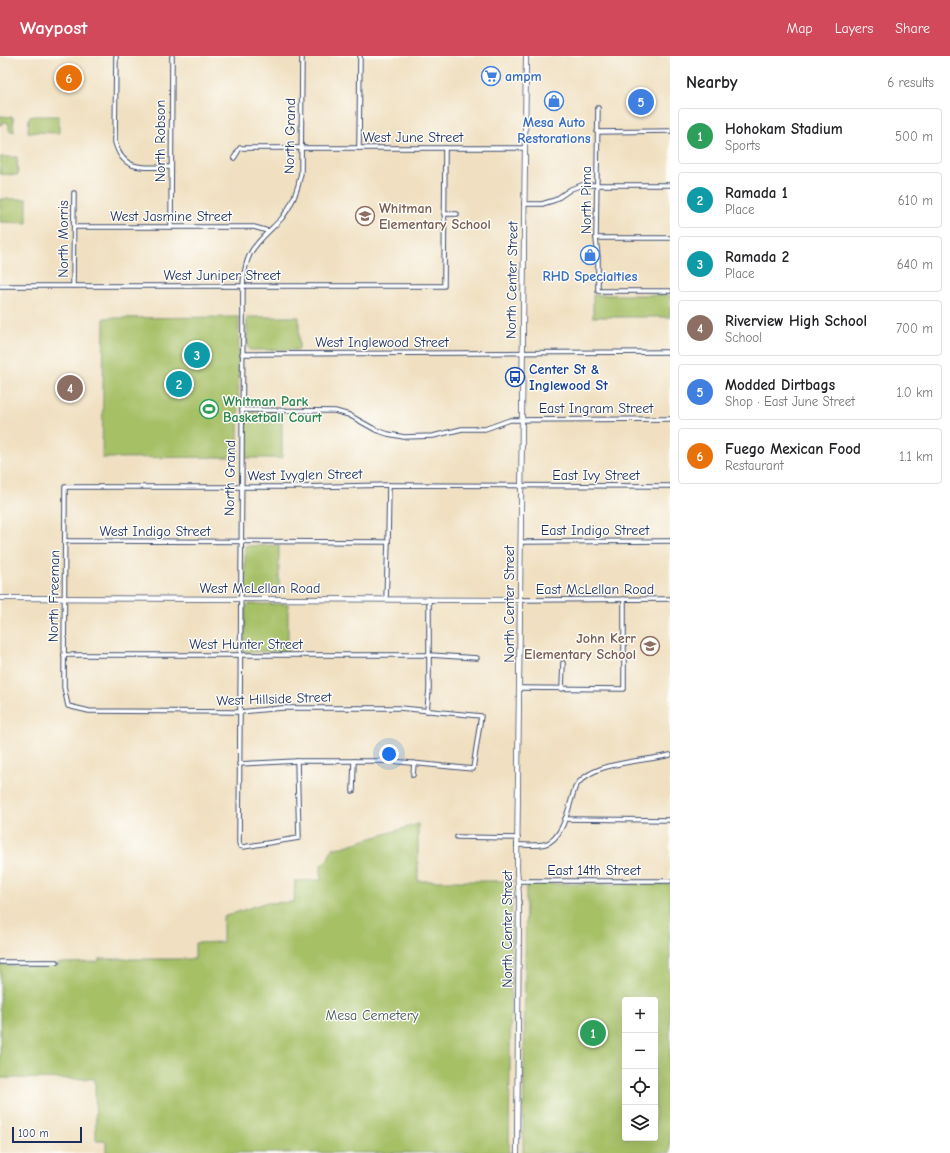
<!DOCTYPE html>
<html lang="en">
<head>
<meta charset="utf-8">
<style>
	:root { --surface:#fff; --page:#f2f2f2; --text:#202124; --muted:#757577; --line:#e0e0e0; --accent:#d1495b }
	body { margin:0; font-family:"Comic Neue",sans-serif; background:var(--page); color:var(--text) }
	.controls { position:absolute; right:12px; bottom:12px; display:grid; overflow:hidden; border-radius:4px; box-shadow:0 4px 16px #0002 }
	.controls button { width:36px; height:36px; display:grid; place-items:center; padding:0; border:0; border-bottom:1px solid var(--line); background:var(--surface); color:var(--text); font:20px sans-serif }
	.scale { position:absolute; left:12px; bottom:10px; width:70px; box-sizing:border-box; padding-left:4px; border:2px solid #1b2f5e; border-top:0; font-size:11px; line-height:14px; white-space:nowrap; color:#1b2f5e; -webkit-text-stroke:3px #fdfcf7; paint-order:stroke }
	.you { position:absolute; left:389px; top:698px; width:14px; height:14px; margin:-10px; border:3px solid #fff; border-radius:50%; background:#1a73e8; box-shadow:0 0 0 6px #1a73e833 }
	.badge { display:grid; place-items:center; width:26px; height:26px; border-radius:50%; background:var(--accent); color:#fff; font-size:13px; font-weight:700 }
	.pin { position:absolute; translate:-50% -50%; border:2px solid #fff; box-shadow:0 1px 4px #0006 }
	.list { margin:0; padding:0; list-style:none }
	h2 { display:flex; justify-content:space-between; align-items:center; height:52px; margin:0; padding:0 16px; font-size:17px }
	h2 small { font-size:13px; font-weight:400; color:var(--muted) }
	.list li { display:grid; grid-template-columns:26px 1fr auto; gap:12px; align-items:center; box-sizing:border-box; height:56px; margin:0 8px 8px; padding:0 8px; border:1px solid var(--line); border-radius:4px }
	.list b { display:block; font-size:15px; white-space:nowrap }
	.list p { margin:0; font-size:13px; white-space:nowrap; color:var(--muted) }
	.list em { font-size:13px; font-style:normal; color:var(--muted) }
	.icon { flex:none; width:22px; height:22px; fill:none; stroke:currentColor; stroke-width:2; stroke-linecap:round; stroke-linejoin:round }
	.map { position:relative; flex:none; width:670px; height:1097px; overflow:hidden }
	header { display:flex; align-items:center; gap:24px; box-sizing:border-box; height:56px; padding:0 20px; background:var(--accent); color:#fff }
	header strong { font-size:19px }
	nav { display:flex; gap:22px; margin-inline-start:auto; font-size:14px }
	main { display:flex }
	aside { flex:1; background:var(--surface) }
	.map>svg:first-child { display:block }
</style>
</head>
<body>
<header>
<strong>Waypost</strong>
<nav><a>Map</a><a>Layers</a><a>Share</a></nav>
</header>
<main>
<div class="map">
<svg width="670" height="1097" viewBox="0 0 670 1097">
	<rect width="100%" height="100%" fill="#fdfcf7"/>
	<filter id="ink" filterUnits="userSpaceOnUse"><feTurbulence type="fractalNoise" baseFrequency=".025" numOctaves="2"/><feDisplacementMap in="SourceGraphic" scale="8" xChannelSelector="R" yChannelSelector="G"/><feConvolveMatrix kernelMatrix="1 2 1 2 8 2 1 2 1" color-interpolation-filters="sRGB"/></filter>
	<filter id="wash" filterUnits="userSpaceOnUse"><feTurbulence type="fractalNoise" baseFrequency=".012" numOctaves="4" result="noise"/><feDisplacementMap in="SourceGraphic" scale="16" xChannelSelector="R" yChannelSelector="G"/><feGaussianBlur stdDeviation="0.9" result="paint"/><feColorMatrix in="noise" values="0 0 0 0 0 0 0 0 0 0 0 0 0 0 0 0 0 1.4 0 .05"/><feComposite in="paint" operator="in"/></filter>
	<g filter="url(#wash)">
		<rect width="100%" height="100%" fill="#f0e0c1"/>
		<g fill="#a6c066" stroke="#607862" fill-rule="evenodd">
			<path d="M0,60L13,61L14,76L9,74V68L4,65L0,70Z"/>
			<path d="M34,60H58L59,62V77L28,76L29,61Z"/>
			<path d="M0,101H17L18,119L0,118Z"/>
			<path d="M0,143H27V167L0,166Z"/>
			<rect x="593" y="239" width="77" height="22"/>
			<path d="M239,261L238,401L102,402L104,262Z"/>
			<path d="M247,261H299V294H250L247,289Z"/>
			<path d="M250,356H282V402H246V361L248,357Z"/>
			<path d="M279,489V538L247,537L245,534V490Z"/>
			<path d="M249,548H288V595L244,596L245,552Z"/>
			<path d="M418,768V825H512L509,1097H106V1086L104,1084H96L95,1023L0,1022V909H58V907L98,906L99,903H195V887L223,886V861L264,847L294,846L295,825L321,824V809L328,803L332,792L342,791Z"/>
			<path d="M530,828H670V1097H523L526,833L527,829ZM625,944H655V1082H625Z"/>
		</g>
	</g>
	<g filter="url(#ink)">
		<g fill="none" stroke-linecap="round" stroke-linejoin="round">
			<defs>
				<g id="minor">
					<path d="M116,0L115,86C123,117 145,111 171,111"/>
					<path d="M598,52L596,182L598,201V235H670"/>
					<path d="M597,76L670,75"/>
					<path d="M359,92L360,0"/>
					<path d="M234,102L240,92H525"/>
					<path d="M524,148H542L555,144L571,133L582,129H670"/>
					<path d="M444,158H457"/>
					<path d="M74,171H254L268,175"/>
					<path d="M171,171L172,0"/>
					<path d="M596,182H670"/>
					<path d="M0,230H444L445,92"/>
					<path d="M73,230L74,137"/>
					<path d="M242,298L670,296"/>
					<path d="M242,354L335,355L349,359L376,374L388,378L404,381L433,380L462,373H485L510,364L670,363"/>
					<path d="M65,485L388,486"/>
					<path d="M521,486L670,485"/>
					<path d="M386,543L388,486L389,429"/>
					<path d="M520,544L670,543"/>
					<path d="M64,599H429L477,602"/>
					<path d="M520,632L624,633V543"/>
					<path d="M562,633L563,607"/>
					<path d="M427,655L429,633V543"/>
					<path d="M297,705L299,782L243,791L240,790L239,787L243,259C243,239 241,217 250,198C258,183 271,174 282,162C293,148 298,134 301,117L302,0"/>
					<path d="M239,708L297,705H391L473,713L481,660L400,652H282L239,656L89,655L68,650L64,631L65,431H300L389,429L670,430"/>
					<path d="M413,719L414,707"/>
					<path d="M353,735L354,705"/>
					<path d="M565,763L670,764"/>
					<path d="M457,781L518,782"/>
					<path d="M517,789C526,789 537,790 545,788C564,783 569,748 575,732C590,705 643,706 670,699"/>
					<path d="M518,825H670"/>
					<path d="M0,906H57"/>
				</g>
				<g id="tertiary">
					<path d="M0,542L520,544"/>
					<path d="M517,1097L519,843L517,813L526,0"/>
				</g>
			</defs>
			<use href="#minor" stroke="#3b4a6d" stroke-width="5.5"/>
			<use href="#tertiary" stroke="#3b4a6d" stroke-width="6"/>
			<use href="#minor" stroke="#fff" stroke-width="3.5"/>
			<use href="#tertiary" stroke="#fff" stroke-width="4.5"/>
		</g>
	</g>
	<defs>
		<symbol id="supermarket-ring" viewBox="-11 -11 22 22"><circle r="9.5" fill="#fdfcf7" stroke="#3f7fe0" stroke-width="1.5"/><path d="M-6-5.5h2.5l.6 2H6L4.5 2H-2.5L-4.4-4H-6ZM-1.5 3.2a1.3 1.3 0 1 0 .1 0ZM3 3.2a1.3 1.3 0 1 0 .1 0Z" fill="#3f7fe0"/></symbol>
		<symbol id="shop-ring" viewBox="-11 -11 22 22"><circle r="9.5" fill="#fdfcf7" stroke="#3f7fe0" stroke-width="1.5"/><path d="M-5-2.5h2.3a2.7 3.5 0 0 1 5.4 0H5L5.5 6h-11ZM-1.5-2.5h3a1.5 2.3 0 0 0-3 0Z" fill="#3f7fe0"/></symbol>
		<symbol id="school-ring" viewBox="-11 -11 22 22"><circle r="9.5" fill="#fdfcf7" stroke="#8d6e63" stroke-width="1.5"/><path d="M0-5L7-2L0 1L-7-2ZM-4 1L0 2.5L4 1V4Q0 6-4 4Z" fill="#8d6e63"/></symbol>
		<symbol id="bus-ring" viewBox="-11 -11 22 22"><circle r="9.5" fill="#fdfcf7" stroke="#1a4fb4" stroke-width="1.5"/><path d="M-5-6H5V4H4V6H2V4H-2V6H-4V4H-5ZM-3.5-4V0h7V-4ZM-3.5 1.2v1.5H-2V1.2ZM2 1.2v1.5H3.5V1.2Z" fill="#1a4fb4"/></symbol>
		<symbol id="stadium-ring" viewBox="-11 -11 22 22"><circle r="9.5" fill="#fdfcf7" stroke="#2e9e5b" stroke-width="1.5"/><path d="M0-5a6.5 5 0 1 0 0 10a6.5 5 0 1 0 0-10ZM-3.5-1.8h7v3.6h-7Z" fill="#2e9e5b"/></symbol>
	</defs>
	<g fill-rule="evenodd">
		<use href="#supermarket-ring" x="480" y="9" width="22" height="22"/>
		<use href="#shop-ring" x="543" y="34" width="22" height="22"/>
		<use href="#school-ring" x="354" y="149" width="22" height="22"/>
		<use href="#shop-ring" x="579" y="188" width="22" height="22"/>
		<use href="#bus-ring" x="504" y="310" width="22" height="22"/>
		<use href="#stadium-ring" x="198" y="342" width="22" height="22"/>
		<use href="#school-ring" x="639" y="579" width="22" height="22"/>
	</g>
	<g text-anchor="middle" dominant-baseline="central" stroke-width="3" stroke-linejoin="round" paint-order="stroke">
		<g font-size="14" font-weight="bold" fill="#366cbe" stroke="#fdfcf7">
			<text x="505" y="20" text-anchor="start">ampm</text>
			<text x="554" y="66">Mesa Auto<tspan x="554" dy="16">Restorations</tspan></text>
			<text x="590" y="220">RHD Specialties</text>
		</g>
		<g font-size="14" fill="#1b2f5e" stroke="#fdfcf7">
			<text transform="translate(290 80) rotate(-89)">North Grand</text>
			<text x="413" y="81">West June Street</text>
			<text transform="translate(160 85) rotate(-90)">North Robson</text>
			<text transform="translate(586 144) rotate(-90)">North Pima</text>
			<text x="171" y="160">West Jasmine Street</text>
			<text transform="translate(63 183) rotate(-90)">North Morris</text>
			<text x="222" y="219">West Juniper Street</text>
			<text transform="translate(512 224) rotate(-89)">North Center Street</text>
			<text x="382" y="286">West Inglewood Street</text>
			<text x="596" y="352">East Ingram Street</text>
			<text transform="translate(305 419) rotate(-1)">West Ivyglen Street</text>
			<text x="596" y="419">East Ivy Street</text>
			<text transform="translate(230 422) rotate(-89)">North Grand</text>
			<text x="595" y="474">East Indigo Street</text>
			<text x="155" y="475">West Indigo Street</text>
			<text x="260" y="532">West McLellan Road</text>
			<text x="595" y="533">East McLellan Road</text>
			<text transform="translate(54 540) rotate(-89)">North Freeman</text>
			<text transform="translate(509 548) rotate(-90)">North Center Street</text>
			<text x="246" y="588">West Hunter Street</text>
			<text transform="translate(274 643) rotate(-2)">West Hillside Street</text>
			<text x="594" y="814">East 14th Street</text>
			<text transform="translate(507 873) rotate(-90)">North Center Street</text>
		</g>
		<g font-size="14" font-weight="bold" fill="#785e54" stroke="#fdfcf7" text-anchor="start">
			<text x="379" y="152">Whitman<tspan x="379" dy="16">Elementary School</tspan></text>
			<text x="636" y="582" text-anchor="end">John Kerr<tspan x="636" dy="16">Elementary School</tspan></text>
		</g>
		<g font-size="14" font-weight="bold" fill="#164399" stroke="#fdfcf7" text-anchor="start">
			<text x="529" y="313">Center St &amp;<tspan x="529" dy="16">Inglewood St</tspan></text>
		</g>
		<g font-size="14" font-weight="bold" fill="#27864d" stroke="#fdfcf7" text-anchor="start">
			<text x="223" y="345">Whitman Park<tspan x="223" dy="16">Basketball Court</tspan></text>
		</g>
		<g font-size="14" fill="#455a60" stroke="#fdfcf7">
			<text x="372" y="959">Mesa Cemetery</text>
		</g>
	</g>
</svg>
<div class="controls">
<button>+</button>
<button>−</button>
<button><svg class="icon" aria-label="locate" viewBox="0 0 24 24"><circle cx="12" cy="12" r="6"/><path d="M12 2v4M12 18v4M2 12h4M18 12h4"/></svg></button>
<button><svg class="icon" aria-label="layers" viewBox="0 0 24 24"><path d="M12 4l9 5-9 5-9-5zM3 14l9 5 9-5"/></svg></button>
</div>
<div class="scale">100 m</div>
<div class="you"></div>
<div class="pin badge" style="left:593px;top:977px;background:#2e9e5b">1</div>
<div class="pin badge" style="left:179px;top:328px;background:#0f9aa8">2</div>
<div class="pin badge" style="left:197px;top:299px;background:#0f9aa8">3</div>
<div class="pin badge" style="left:70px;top:332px;background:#8d6e63">4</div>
<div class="pin badge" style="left:641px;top:46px;background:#3f7fe0">5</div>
<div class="pin badge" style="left:69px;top:22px;background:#e8710a">6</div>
</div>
<aside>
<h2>Nearby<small>6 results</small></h2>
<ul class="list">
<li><span class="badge" style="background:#2e9e5b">1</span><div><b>Hohokam Stadium</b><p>Sports</p></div><em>500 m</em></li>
<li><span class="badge" style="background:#0f9aa8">2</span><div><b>Ramada 1</b><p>Place</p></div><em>610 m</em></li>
<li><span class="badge" style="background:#0f9aa8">3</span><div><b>Ramada 2</b><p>Place</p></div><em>640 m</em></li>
<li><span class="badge" style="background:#8d6e63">4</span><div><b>Riverview High School</b><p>School</p></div><em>700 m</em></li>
<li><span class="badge" style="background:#3f7fe0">5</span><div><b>Modded Dirtbags</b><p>Shop · East June Street</p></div><em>1.0 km</em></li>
<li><span class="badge" style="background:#e8710a">6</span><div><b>Fuego Mexican Food</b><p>Restaurant</p></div><em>1.1 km</em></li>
</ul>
</aside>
</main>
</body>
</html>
